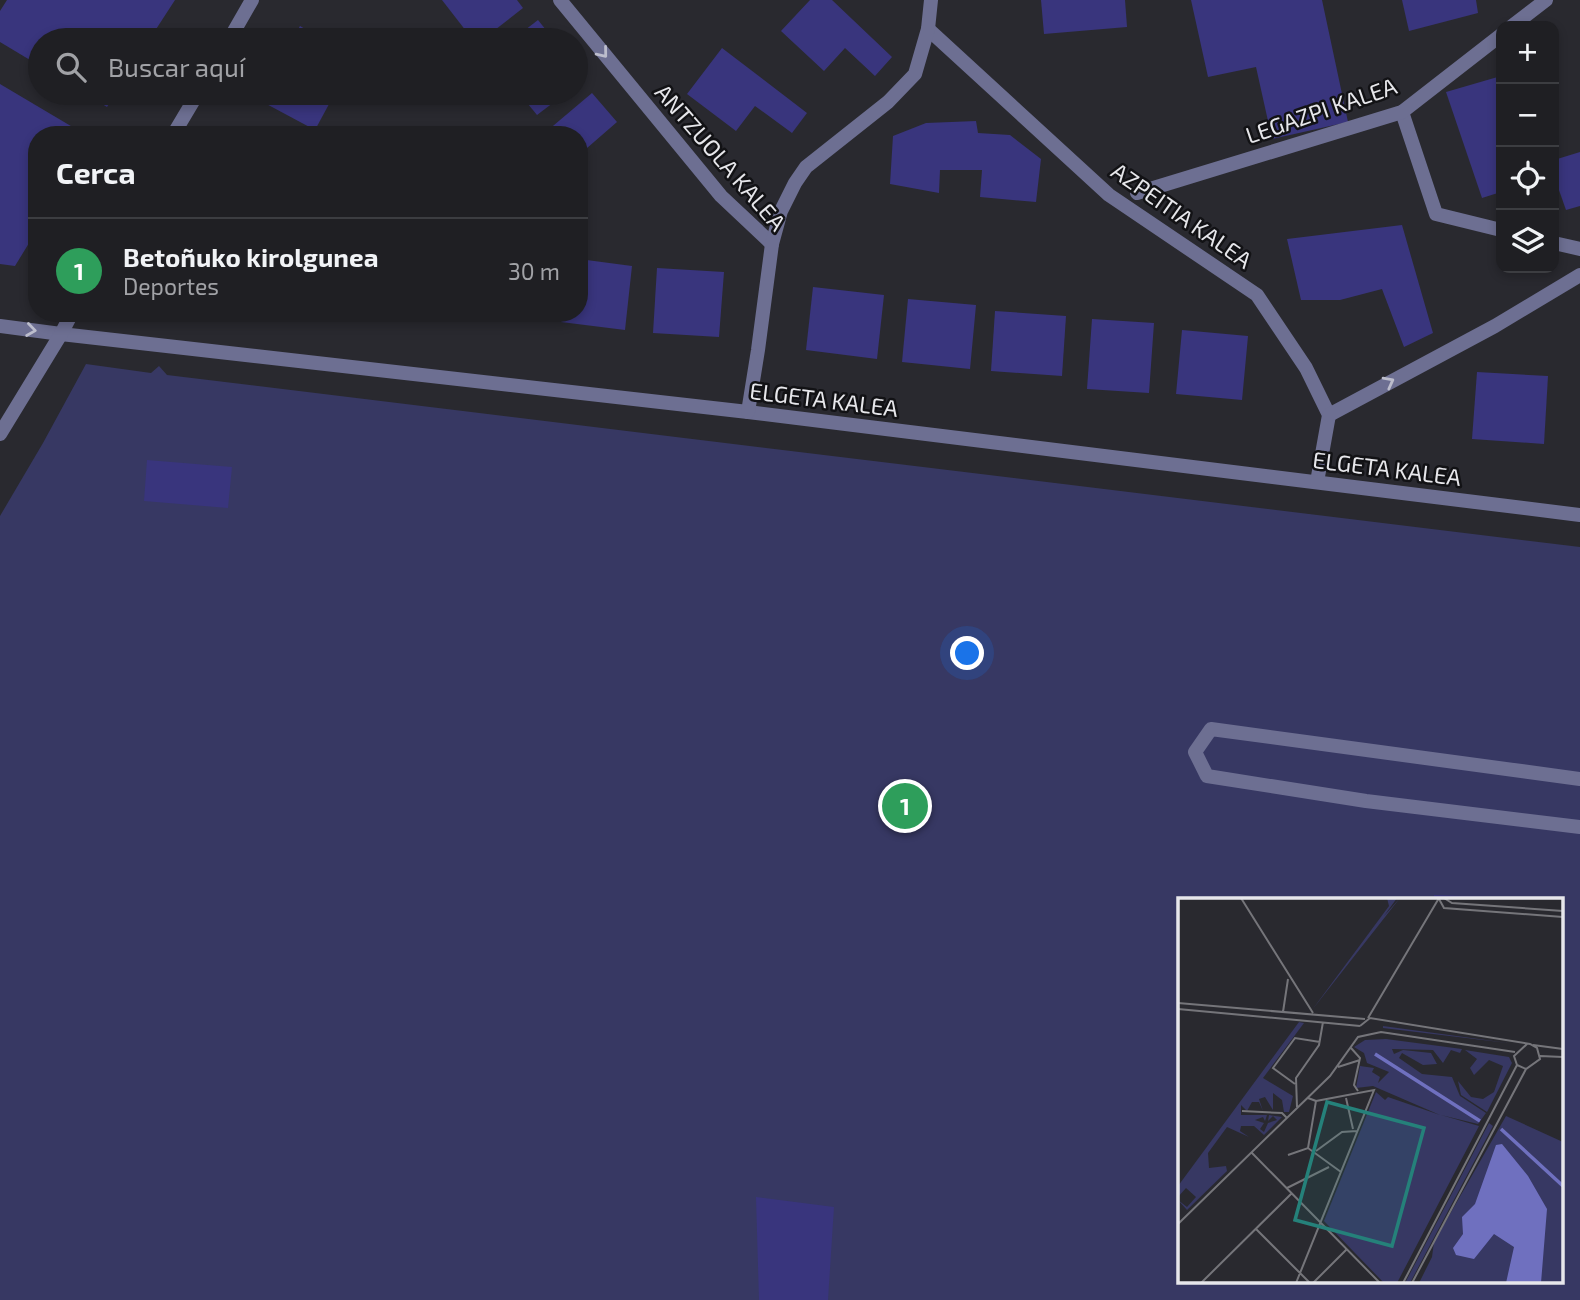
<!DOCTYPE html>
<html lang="es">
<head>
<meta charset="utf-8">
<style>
	:root { --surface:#1f1f23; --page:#27272b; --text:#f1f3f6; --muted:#a1a2a6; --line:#3c3d41; --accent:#ea580c }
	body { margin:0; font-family:"Exo 2",sans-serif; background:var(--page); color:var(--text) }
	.controls { position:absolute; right:21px; top:21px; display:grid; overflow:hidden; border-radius:14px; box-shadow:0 4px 10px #0003 }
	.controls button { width:63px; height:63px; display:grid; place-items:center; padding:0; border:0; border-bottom:2px solid var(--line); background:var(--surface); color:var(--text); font:35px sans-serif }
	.you { position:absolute; left:968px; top:654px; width:24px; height:24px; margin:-18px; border:5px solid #fff; border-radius:50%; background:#1a73e8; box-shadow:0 0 0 10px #1a73e833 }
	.badge { display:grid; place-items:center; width:46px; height:46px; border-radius:50%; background:var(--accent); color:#fff; font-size:23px; font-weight:700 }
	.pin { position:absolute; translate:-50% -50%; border:4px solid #fff; box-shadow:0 2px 7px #0006 }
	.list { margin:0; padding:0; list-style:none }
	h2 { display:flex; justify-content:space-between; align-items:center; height:91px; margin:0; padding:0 28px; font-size:30px }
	h2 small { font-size:23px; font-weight:400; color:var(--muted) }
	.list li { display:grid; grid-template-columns:46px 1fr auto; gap:21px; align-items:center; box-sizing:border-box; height:105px; padding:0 28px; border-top:2px solid var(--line) }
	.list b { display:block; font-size:26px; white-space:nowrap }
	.list p { margin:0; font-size:23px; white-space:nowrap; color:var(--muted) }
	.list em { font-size:23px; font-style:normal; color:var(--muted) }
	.icon { flex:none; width:38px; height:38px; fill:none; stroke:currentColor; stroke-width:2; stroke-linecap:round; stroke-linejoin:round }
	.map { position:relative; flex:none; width:1580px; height:1300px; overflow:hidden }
	.search { position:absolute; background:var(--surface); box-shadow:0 4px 10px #0003; left:28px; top:28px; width:560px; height:77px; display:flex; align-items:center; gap:18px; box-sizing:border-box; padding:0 24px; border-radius:38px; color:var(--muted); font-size:26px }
	.panel { position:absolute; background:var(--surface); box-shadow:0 4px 10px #0003; left:28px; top:126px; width:560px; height:196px; border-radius:28px }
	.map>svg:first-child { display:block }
</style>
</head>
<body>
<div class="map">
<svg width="1580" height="1300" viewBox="0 0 1580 1300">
	<rect width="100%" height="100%" fill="#29292f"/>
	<path fill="#373863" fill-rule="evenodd" d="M86,364L151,373L159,366L167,375L1580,547V1300H0V516L43,443ZM1179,899H1561V1281H1179Z"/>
	<g fill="#39357d">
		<path d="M7,0H175L149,40H40V66L0,42V11Z"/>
		<path d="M442,0H517L523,8L482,40H473Z"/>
		<path d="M810,0H832L892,57L875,76L845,48L824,71L781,31Z"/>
		<path d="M1041,0H1125L1127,27L1044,34Z"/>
		<path d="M1191,0H1322L1348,122L1272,139L1256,67L1208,77Z"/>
		<path d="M1402,0H1476L1478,13L1409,31Z"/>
		<path d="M538,20L554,40H512Z"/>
		<path d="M300,26L324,40H292Z"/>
		<path d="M722,48L807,113L792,133L755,106L736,131L687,94Z"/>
		<path d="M576,68L584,79L576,86Z"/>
		<path d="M1501,76V192L1482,198L1446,92Z"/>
		<path d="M0,84L86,135H37V230L15,266L0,264Z"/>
		<path d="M84,93H116L107,107Z"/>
		<path d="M263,93H335L315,130L259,100Z"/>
		<path d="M519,93H566L537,115Z"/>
		<path d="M592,93L617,122L579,155V135H550L547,131Z"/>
		<path d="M976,121L978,133L1010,135L1041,159L1036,202L980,197L982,170H940L939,193L890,184L893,136L926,123Z"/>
		<path d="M1580,152V206L1566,210L1554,176V160Z"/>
		<path d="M1402,225L1433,333L1404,347L1382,289L1340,300H1301L1287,239Z"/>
		<path d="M579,259L632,266L625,330L561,322L562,313H579Z"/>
		<path d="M657,268L724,272L719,337L653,333Z"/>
		<path d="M813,287L884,295L877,359L806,350Z"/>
		<path d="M908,299L976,305L970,369L902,362Z"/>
		<path d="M995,311L1066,316L1062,376L991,371Z"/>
		<path d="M1092,319L1154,323L1149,393L1087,389Z"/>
		<path d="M1182,330L1248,336L1242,400L1176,394Z"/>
		<path d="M1477,372L1548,376L1544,444L1472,439Z"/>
		<path d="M147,460L232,467L228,508L144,501Z"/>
		<path d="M1434,895L1487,897L1486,899H1434Z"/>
		<path d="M756,1197L834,1207L828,1300H759Z"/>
	</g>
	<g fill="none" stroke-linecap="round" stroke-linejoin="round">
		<path stroke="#6d6f92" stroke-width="14" d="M1580,779L1211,729L1195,752L1207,776L1366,801L1580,827"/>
		<g stroke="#6d6f92" stroke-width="14">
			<path d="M1512,26L1546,0"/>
			<path d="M1402,112L1436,214L1501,230"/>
			<path d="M1137,193L1402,112L1501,35"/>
			<path d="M1554,243L1580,249"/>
		</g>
		<g stroke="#6d6f92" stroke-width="14">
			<path d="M560,0L721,196L772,244"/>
			<path d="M928,29L1109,195L1257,295L1306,368L1329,415L1317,482"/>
			<path d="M229,40L252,0"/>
			<path d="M173,135L198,93"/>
			<path d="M0,326L61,334L748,412L1580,515"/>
			<path d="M748,412L758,350L772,244L781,211L795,183L806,167L888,102L915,74L928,29L931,0"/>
			<path d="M1329,415L1495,326L1580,275"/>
			<path d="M0,434L61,334L72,313"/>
		</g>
	</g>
	<defs><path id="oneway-chevron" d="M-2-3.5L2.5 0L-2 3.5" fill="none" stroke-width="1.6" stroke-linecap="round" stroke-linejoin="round" transform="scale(1.75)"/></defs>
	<g stroke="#bcbdcc">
		<use href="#oneway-chevron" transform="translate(603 53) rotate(51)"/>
		<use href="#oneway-chevron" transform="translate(31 330) rotate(8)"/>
		<use href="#oneway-chevron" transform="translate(1389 382) rotate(-28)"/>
	</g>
	<g text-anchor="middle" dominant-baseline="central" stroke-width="5" stroke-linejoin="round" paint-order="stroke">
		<g font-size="23" fill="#e7e7eb" stroke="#121215">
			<text transform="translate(1321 110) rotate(-19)">LEGAZPI KALEA</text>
			<text transform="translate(721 157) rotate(49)">ANTZUOLA KALEA</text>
			<text transform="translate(1182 215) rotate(35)">AZPEITIA KALEA</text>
			<text transform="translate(824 399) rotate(7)">ELGETA KALEA</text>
			<text transform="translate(1387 468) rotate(7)">ELGETA KALEA</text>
		</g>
	</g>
	<g transform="translate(1178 898)">
		<rect width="385" height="385" fill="#29292f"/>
		<path d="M209,0H219L206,18L222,0L134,112L211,8ZM121,124L126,125L85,180L115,198L111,214H106L104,202L95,195V212L87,199L81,201L85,213L81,204H74L69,213L63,207V217H89L87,223L85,219L77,222L86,225L82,231L86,234L90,225L99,222L95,218L90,223L91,217L104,219L86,237L76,228H63L62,233L71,239L49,229L30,255L31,270L48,268L49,273L9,312L0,302L9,309L18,299L8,290L0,299V288ZM205,128L330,145L205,130ZM208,141L284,151L282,155L273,152L265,165L255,152L214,151L216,156L225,152L253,155L259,166L245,167L224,155L221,160L244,176L274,179L282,198L308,215L300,226L263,217L301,228L219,385H206L146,323L198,194L207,202L210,199L262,217L195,188L178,190L182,168L196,170L194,174L202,179L200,185L211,174L189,165L186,155L176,149L187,142ZM287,152L331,159L334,165L309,214L283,197L280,183L293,199L305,201L316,194L325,168L311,162L296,177L292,170L299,161ZM328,218L385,244V385H241L254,359L256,344ZM311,225L315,228L232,385H227Z" fill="#373863"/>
		<path d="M324,246L350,278L369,311L363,385H328L336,349L316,336L296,361L278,357L275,350L285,336L284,319L297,306L318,247Z" fill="#6f70bf"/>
		<path fill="none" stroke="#6f70bf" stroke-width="3.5" d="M197,156L302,223M323,231L385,288"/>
		<path fill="none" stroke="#75757a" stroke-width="2" d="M63,0L135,115M266,0L274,5L385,13M261,1L266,10L385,19M0,105L187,121M0,111L182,128M105,114L110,81M190,120L261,0M182,128L192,120L352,146L359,150L362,161L348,171L339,167L336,158L349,146M355,147L385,151M173,150L182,160L176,187L180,193M362,158L385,159M160,169L182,162M117,186L95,170L117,140L142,144M168,200L175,231M119,209L118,180L141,147L145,124M64,213L104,215L109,220M130,250L138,203L130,200M138,253L164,234L179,233M74,255L202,385M110,257L130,250L163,274M109,290L151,269M0,326L152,178L180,139L203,134L337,154M78,331L132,385M23,385L114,295M118,385L196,192L138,203M135,385L169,351M225,385L339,167M234,385L348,171"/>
		<path fill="#25817a" fill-opacity="0.15" stroke="#25817a" stroke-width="3.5" d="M149,204L246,230L214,348L117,322Z"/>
		<rect width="385" height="385" fill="none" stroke="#e7e7eb" stroke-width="3.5"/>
	</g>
</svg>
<div class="controls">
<button>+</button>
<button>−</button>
<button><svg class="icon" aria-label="locate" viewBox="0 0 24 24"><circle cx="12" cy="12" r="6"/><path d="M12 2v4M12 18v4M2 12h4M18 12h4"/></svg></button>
<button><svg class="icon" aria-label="layers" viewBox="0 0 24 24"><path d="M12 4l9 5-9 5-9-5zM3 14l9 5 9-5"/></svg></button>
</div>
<div class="you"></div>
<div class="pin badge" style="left:905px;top:806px;background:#2e9e5b">1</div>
<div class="search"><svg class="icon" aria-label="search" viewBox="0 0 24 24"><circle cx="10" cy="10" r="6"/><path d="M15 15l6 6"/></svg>Buscar aquí</div>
<section class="panel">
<h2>Cerca<small></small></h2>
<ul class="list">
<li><span class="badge" style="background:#2e9e5b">1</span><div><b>Betoñuko kirolgunea</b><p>Deportes</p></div><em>30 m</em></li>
</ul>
</section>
</div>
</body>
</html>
